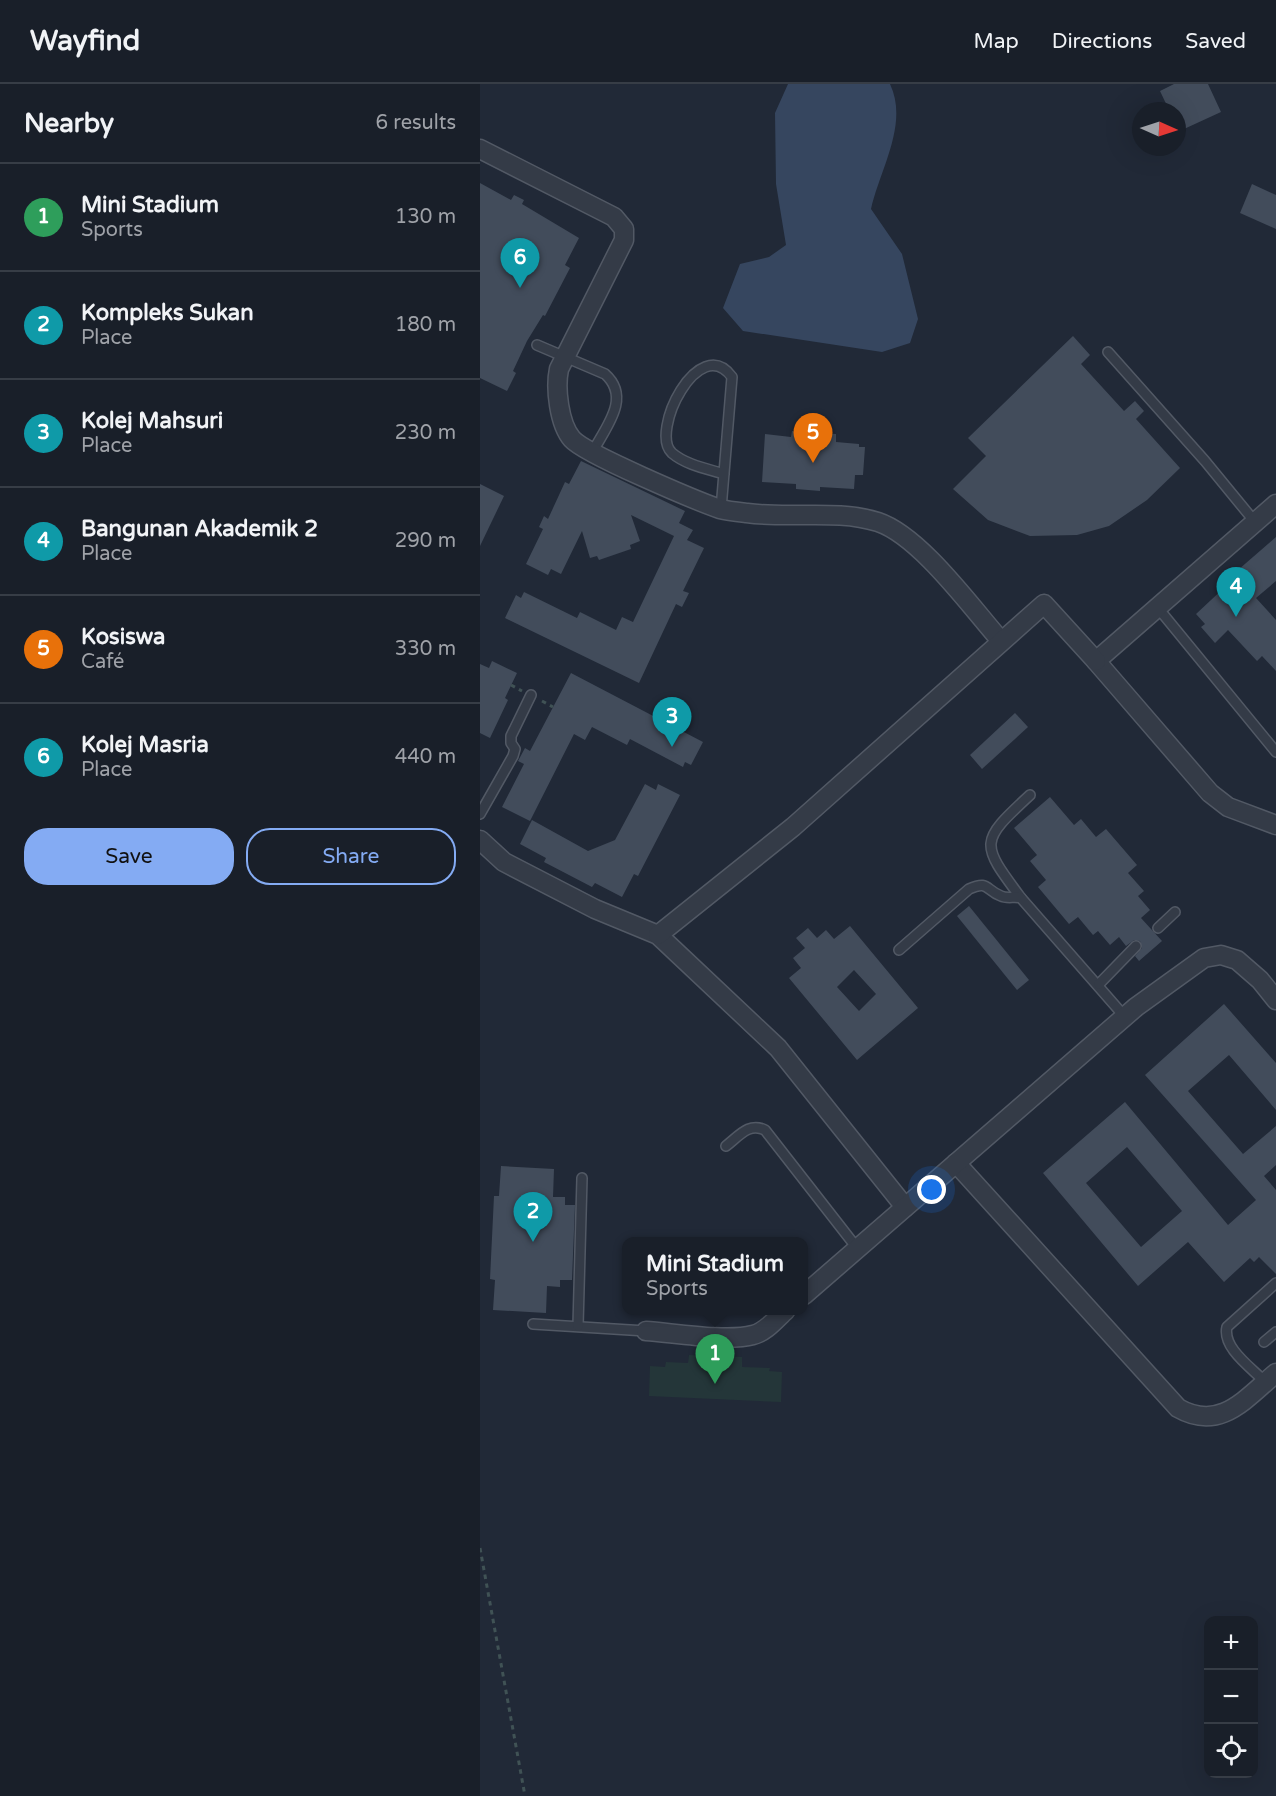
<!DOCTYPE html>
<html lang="en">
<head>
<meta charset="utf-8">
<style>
	:root { --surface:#191f29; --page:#262c35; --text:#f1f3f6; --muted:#9fa2a8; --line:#373d46; --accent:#84abf3 }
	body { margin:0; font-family:"Varela Round",sans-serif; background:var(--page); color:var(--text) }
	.controls { position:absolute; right:18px; bottom:18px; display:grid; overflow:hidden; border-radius:12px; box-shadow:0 6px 24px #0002 }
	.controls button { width:54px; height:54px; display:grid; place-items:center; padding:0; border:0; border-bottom:2px solid var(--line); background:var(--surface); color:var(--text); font:30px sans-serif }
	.compass { position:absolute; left:652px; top:18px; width:54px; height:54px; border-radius:50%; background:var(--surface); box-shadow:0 6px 24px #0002; rotate:93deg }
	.you { position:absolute; left:452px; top:1106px; width:21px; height:21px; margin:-15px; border:4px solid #fff; border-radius:50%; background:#1a73e8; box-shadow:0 0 0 9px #1a73e833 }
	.badge { display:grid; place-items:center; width:39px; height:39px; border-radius:50%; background:var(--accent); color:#fff; font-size:20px; font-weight:700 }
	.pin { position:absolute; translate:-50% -50px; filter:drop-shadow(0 2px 3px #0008) }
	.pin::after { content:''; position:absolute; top:32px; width:21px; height:18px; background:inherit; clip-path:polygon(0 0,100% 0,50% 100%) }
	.popup { position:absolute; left:142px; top:1153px; width:186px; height:78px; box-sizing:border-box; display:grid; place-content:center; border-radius:12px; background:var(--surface); filter:drop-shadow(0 2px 4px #0005); font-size:20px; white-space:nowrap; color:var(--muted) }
	.popup b { font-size:22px; color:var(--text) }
	.popup::after { content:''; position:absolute; left:50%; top:100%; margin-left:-12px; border:12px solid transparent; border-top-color:var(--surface) }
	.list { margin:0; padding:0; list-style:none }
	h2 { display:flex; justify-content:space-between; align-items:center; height:78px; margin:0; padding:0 24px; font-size:26px }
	h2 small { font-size:20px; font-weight:400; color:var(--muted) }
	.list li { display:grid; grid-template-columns:39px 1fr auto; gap:18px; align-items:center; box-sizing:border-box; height:108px; padding:0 24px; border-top:2px solid var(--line) }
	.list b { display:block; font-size:22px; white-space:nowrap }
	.list p { margin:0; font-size:20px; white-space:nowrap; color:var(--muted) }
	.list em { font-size:20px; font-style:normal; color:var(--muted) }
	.actions { display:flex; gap:12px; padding:18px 24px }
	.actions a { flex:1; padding:14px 0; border:2px solid var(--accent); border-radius:24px; text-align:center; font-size:21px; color:var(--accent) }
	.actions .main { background:var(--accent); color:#111 }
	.icon { flex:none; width:33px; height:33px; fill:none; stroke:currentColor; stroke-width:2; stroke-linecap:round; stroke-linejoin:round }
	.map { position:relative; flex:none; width:796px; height:1712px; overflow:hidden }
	header { display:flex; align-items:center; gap:36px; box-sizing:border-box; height:84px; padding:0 30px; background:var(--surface); border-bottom:2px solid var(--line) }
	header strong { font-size:28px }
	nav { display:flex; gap:33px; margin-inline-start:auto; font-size:21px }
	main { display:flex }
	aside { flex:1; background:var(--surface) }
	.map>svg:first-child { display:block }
</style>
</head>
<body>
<header>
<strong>Wayfind</strong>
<nav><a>Map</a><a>Directions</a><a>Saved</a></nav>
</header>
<main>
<aside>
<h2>Nearby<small>6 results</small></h2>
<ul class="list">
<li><span class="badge" style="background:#2e9e5b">1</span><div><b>Mini Stadium</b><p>Sports</p></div><em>130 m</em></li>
<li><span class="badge" style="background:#0f9aa8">2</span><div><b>Kompleks Sukan</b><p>Place</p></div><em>180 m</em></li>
<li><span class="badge" style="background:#0f9aa8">3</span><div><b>Kolej Mahsuri</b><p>Place</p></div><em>230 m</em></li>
<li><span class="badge" style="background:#0f9aa8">4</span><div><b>Bangunan Akademik 2</b><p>Place</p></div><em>290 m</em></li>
<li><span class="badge" style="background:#e8710a">5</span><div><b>Kosiswa</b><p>Café</p></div><em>330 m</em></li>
<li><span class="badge" style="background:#0f9aa8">6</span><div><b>Kolej Masria</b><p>Place</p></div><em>440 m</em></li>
</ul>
<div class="actions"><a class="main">Save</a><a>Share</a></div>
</aside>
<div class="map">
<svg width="796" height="1712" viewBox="0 0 796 1712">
	<rect width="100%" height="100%" fill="#212937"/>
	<path fill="#243639" d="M209,1271L262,1273V1283L290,1284L289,1287L302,1288L301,1318L169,1312L170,1282L185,1283L186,1278L208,1279Z"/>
	<path fill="#36465f" d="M308,0H410C429,40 400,85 391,125L422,170L438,235L430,259L402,268L263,247L243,224L260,180L289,173L306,161L296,100L295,29Z"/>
	<g fill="#424c5b" fill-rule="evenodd">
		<path d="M694,0H728L741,28L704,45L697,27L694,24L689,26L680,7Z"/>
		<path d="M0,99L31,116L34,111L44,116L42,120L99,154L85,181L90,184L65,232L63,231L47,257L33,287L36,289L27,307L0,294Z"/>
		<path d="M772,100L796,111V145L760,129Z"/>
		<path d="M593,252L610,271L601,280L644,327L655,317L664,327L656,335L700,384L667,416L629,442L597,451L550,452L508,436L473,405L506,372L488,354Z"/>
		<path d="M312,347L356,350V358L379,360V363H385L383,391H375L374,405L340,403V407L316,405V400L282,398L285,350L311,353Z"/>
		<path d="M101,377L205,427L199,439L213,446L207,456L224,464L203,507L209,509L202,523L196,520L159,599L25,534L36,511L41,514L44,508L97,534L100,528L136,546L142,533L153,538L194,452L151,431L160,457L150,461L151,465L119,476L117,472L110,474L102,447L81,490L71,485L68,491L46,480L63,445L59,443L64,432L68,435L85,398L89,400Z"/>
		<path d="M0,400L24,412L0,462Z"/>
		<path d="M796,453V497L776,514L796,536V587L782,572L777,577L748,546L735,559L721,543L725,540L716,530L746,502L743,499Z"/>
		<path d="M12,577L37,589L25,614L28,616L10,654L0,649V580L9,584Z"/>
		<path d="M91,589L223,658L211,681L205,678L203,683L150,655L147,661L112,643L105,656L94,650L50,737L22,723L44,680L38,677L45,664L50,667Z"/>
		<path d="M535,629L548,643L502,685L490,671Z"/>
		<path d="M165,700L176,706L178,700L200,711L158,792L154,790L142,813L115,799L112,803L64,778L66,774L40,760L52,736L108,767L135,756Z"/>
		<path d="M570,713L594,741L601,735L616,753L626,745L657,781L648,789L664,807L658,812L670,826L661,834L682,857L659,877L655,872L662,864L660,857L654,856L646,862L639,853L630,861L618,847L613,851L598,833L589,840L558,803L566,796L550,777L557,771L534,744Z"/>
		<path d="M489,822L549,896L537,906L477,832Z"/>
		<path d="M370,842L438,924L377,976L309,894L321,884L313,874L325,864L316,854L328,844L337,854L346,846L354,855ZM374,886L396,910L379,927L357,903Z"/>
		<path d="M744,920L796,979V1026L749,971L708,1007L763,1070L796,1042V1081L784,1092L796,1106V1190L779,1173L774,1178L770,1174L744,1198L708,1158L658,1202L563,1089L645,1018L748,1141L776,1116L665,991ZM647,1063L702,1127L661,1163L606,1099Z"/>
		<path d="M21,1082L74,1085L73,1113H85V1121H95L92,1196H80V1203L67,1202L66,1229L13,1226L15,1196L10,1195L14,1112H19Z"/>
	</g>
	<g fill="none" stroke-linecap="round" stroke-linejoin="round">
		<defs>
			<g id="service">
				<path d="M57,261L125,290C152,314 125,344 112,369"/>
				<path d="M628,268L725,377L775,438"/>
				<path d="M241,425L252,293C219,248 169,348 192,369C206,381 228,385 244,390"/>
				<path d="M678,524L796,668"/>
				<path d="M0,730L33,672L35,665L31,659V652L51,611"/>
				<path d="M541,814C500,759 499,758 550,711"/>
				<path d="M678,844L695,828"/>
				<path d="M419,866L489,805C509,796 505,806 521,812C527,815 535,812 541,814L645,933"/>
				<path d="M619,900L656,862"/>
				<path d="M246,1062C259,1052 269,1038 285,1046L377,1164"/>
				<path d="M53,1240L166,1247"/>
				<path d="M98,1242L102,1094"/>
				<path d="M784,1258L796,1248"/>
				<path d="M785,1298C772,1284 742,1264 747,1243L796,1199"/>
			</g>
			<g id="minor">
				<path d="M0,65L134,133L144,145V156L79,285C75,304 79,340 92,355C105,370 217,417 240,425C248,427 258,428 267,429C310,435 357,425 398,438C440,452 491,523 521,557"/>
				<path d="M796,420L616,577L730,709L748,723L796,741"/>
				<path d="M0,756L24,778L115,825L178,851L298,964L425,1123"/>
				<path d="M178,851L313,743L564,520L616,577"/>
				<path d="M476,1079L698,1324C740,1348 765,1315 796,1289"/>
				<path d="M324,1211L656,923L724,874L741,871L757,876L780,896L796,916"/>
				<path d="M166,1247C194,1249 247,1258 273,1251C286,1248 296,1235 306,1226"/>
			</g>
		</defs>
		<use href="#service" stroke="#525965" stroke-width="12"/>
		<use href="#minor" stroke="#525965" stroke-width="21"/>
		<g stroke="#405255" stroke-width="3" stroke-dasharray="4.5 4.5" stroke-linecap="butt">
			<path d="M31,601L42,607"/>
			<path d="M62,617L73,623"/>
			<path d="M0,1464L45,1712"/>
		</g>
		<use href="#service" stroke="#343b47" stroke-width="9"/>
		<use href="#minor" stroke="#343b47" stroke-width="18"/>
	</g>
</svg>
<div class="controls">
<button>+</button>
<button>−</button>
<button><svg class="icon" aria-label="locate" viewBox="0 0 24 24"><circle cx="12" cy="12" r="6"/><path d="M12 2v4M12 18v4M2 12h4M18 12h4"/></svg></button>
</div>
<svg class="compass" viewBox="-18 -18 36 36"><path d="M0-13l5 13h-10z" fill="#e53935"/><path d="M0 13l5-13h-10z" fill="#9fa2a8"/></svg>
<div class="you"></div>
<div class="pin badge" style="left:235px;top:1300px;background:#2e9e5b">1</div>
<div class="popup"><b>Mini Stadium</b>Sports</div>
<div class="pin badge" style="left:53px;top:1158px;background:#0f9aa8">2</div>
<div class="pin badge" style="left:192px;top:663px;background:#0f9aa8">3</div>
<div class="pin badge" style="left:756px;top:533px;background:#0f9aa8">4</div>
<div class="pin badge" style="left:333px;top:379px;background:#e8710a">5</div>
<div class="pin badge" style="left:40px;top:204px;background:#0f9aa8">6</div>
</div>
</main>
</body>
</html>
